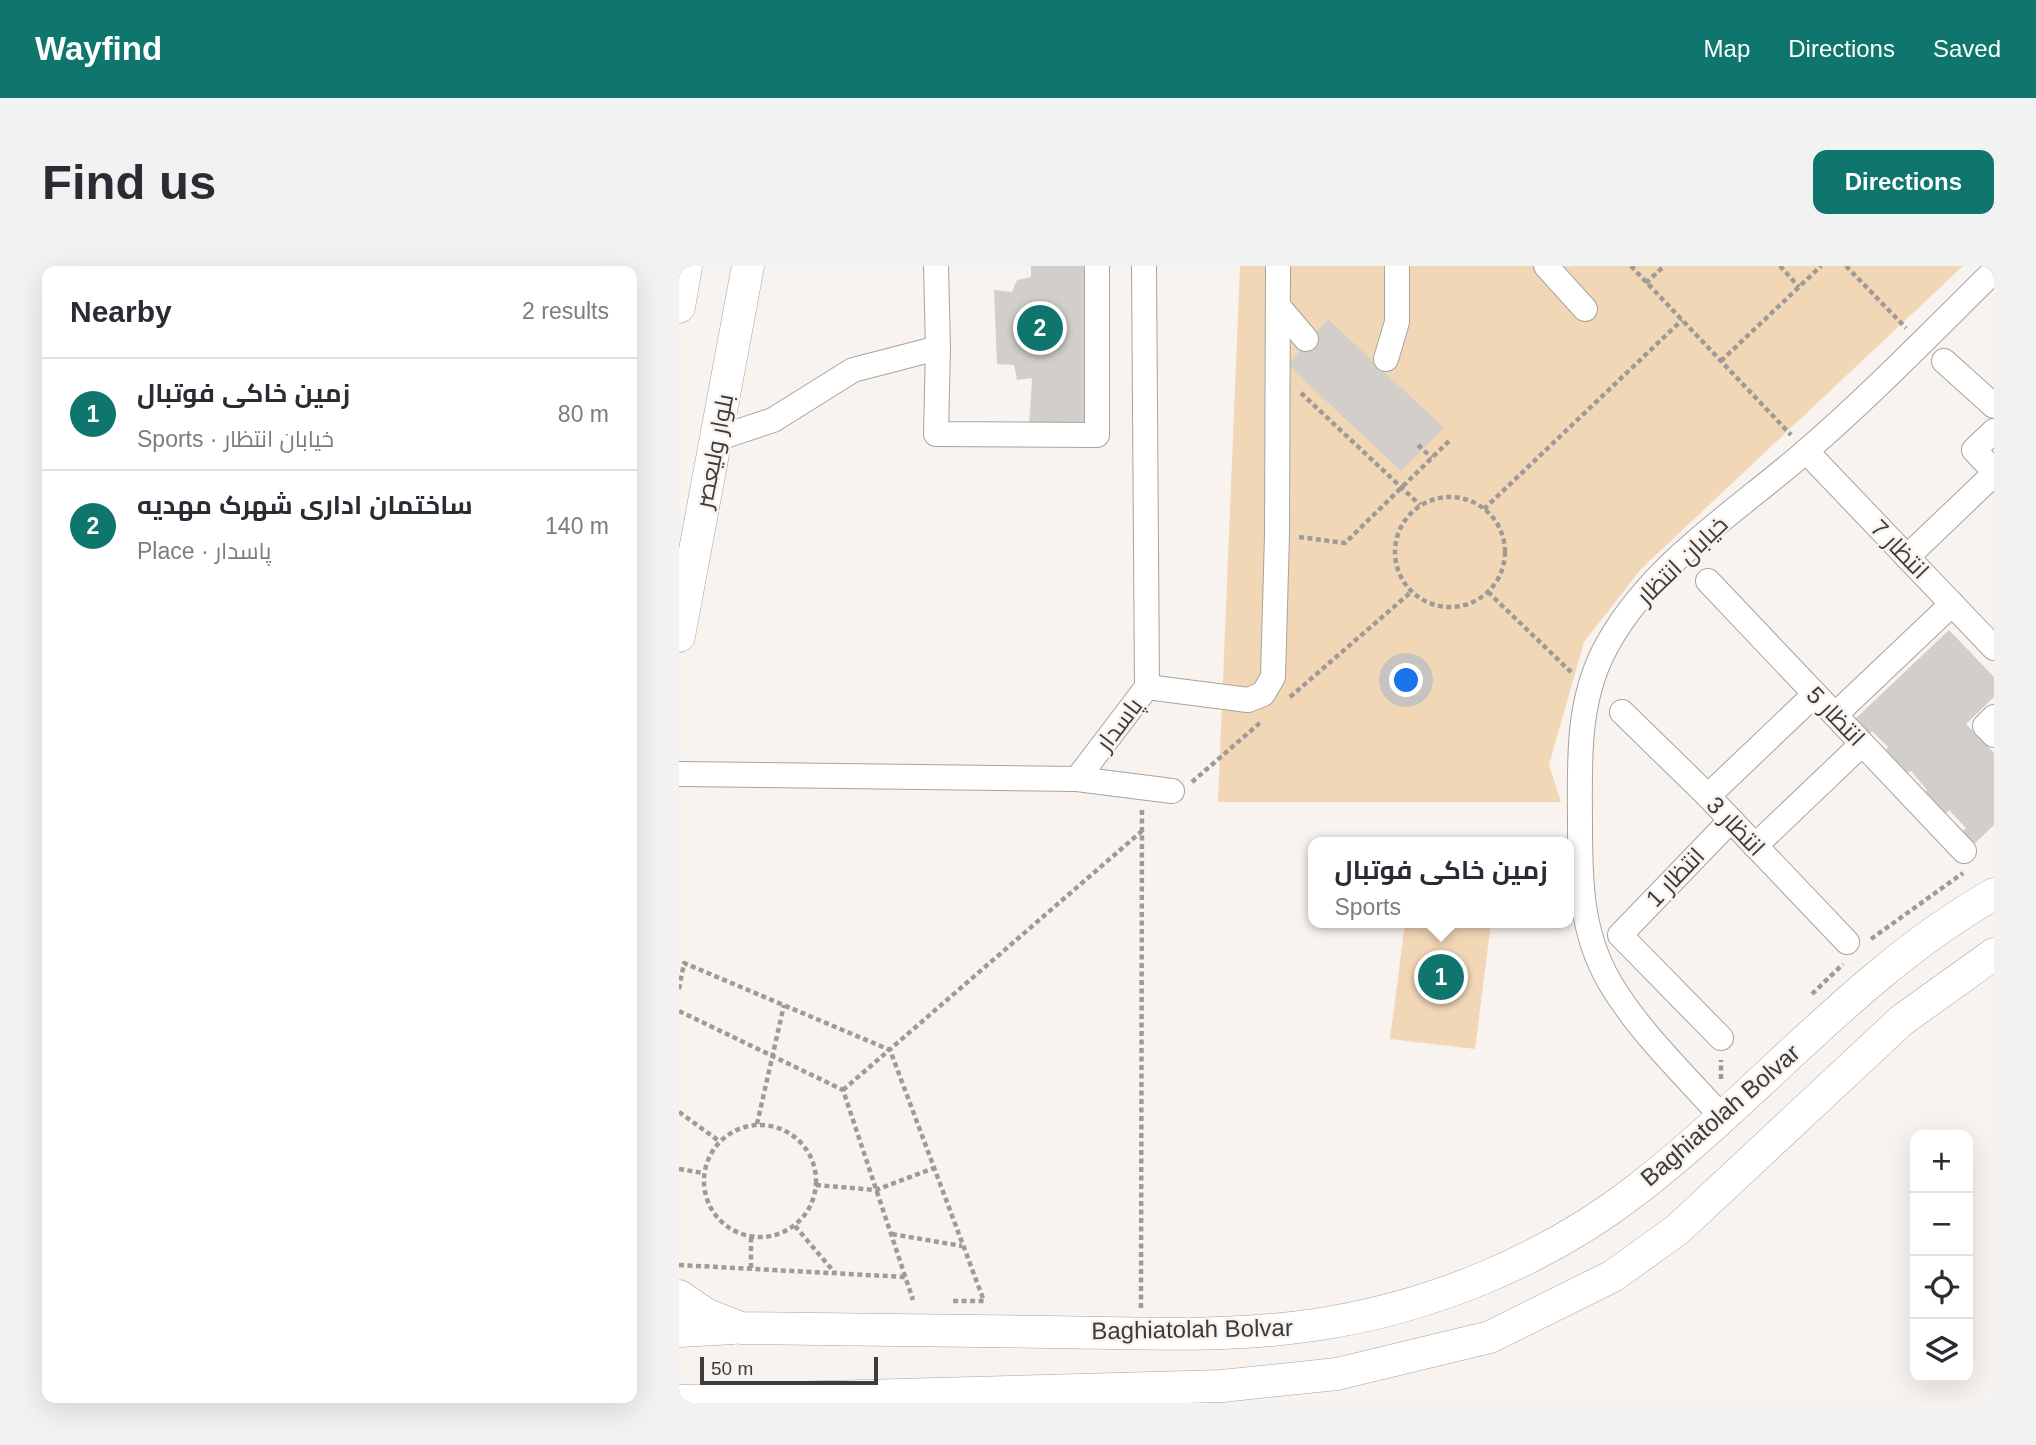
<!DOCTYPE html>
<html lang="en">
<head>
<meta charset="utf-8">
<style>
	:root { --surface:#fff; --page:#f2f2f3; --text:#2b2b33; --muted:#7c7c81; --line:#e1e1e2; --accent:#0f766e }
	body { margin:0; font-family:Helvetica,Cairo,sans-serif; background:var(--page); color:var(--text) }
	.controls { position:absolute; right:21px; bottom:21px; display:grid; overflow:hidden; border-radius:14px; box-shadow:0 7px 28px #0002 }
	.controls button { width:63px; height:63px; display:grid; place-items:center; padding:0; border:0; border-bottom:2px solid var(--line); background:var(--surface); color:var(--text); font:35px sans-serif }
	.scale { position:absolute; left:21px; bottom:18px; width:178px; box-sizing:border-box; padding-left:7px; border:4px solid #3e3c3a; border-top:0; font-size:19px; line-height:24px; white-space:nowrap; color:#3e3c3a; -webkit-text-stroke:5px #f8f3ee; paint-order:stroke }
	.you { position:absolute; left:728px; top:415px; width:24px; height:24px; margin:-18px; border:5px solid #fff; border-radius:50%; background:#1a73e8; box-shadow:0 0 0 10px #1a73e833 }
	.badge { display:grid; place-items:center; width:46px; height:46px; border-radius:50%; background:var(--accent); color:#fff; font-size:23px; font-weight:700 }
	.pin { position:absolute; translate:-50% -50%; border:4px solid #fff; box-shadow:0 2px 7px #0006 }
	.popup { position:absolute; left:629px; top:571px; width:266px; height:91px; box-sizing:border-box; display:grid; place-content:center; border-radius:14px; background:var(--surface); filter:drop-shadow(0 2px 5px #0005); font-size:23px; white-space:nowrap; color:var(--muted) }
	.popup b { font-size:26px; color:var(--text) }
	.popup::after { content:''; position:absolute; left:50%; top:100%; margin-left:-14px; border:14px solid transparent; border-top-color:var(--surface) }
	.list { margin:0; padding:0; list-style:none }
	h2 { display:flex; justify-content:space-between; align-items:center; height:91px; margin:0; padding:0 28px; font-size:30px }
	h2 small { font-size:23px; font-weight:400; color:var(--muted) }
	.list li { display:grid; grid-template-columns:46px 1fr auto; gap:21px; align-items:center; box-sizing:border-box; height:112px; padding:0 28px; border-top:2px solid var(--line) }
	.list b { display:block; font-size:26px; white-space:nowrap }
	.list p { margin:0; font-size:23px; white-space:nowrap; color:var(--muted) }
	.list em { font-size:23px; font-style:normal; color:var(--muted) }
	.icon { flex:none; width:38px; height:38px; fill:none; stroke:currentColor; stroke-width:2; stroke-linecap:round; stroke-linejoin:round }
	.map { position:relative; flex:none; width:1315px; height:1137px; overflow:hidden; border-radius:14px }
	header { display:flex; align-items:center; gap:42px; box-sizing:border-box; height:98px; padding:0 35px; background:var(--accent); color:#fff }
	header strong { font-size:33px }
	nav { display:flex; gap:38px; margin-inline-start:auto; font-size:24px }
	.intro { display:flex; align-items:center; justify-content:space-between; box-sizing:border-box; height:168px; padding:0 42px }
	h1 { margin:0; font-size:49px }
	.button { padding:18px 32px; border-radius:14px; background:var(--accent); color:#fff; font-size:24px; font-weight:700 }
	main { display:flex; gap:42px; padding:0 42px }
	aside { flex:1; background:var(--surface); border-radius:14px; box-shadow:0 7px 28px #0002 }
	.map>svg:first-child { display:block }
</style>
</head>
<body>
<header>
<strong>Wayfind</strong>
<nav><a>Map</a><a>Directions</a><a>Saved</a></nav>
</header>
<div class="intro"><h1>Find us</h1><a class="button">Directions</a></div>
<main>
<aside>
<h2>Nearby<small>2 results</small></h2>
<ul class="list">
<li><span class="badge">1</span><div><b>زمین خاکی فوتبال</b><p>Sports · خیابان انتظار</p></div><em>80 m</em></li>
<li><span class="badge">2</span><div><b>ساختمان اداری شهرک مهدیه</b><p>Place · پاسدار</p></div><em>140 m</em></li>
</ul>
</aside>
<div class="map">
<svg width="1315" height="1137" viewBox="0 0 1315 1137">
	<rect width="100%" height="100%" fill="#f8f3ee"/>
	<g fill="#f2d7b7">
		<path d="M561,0H1284L962,303L905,376L870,499L882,536H539Z"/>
		<path d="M726,657H812L796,783L711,773Z"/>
	</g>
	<g fill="#d2cec9">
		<path d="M352,0H405L408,157L350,161L353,112L338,114L335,99L318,98L315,24L333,26L338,14L352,11Z"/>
		<path d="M649,53L765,162L722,205L609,99Z"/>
		<path d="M1270,364L1315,411V431L1287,458L1315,487V559L1293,580L1281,568L1287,562L1270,544L1266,549L1245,528L1248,524L1232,505L1227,507L1206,486L1209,481L1193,465L1187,471L1173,456Z"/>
	</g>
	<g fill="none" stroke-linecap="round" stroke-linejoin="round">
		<defs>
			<g id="minor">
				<path d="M867,0L906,43"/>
				<path d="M599,40L627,73"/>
				<path d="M259,82L257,168L418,169V0"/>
				<path d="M707,93L718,56V0"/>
				<path d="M1265,95L1315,140"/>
				<path d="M1315,165L1295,184L1315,205"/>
				<path d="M37,173L94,154L174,104L259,82L257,0"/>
				<path d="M1127,185L1315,382"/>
				<path d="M1228,291L1315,208"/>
				<path d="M1029,315L1285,585"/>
				<path d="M468,421L569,434L584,428L594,411L598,269L599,0"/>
				<path d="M943,446L1029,530L1168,676"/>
				<path d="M1156,449L1273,338"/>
				<path d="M1315,451L1306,460L1315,469"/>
				<path d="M0,508L398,513L468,421L465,0"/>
				<path d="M398,513L493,525"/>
				<path d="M1029,530L1136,428"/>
				<path d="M1076,580L1183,478"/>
				<path d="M1042,772L941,669L1052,554"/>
				<path d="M1042,850C1004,807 959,765 930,715C902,666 901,615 901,560C901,502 897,441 924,387C967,301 1056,247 1126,186C1192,129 1253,66 1315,5"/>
			</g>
			<g id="major">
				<path d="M0,41L7,0"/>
				<path d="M0,370L69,0"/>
				<path d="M0,1030L28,1049L62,1062C165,1063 267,1065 370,1066C458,1067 548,1072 635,1059C751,1042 868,994 960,922C1082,827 1180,705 1315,628"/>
				<path d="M0,1065L54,1062"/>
				<path d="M0,1135L543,1120L658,1108L811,1071L934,1010L999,963L1223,754L1315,688"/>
			</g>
		</defs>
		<use href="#minor" stroke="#a7a39e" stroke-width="26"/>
		<use href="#major" stroke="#a7a39e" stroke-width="33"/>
		<g stroke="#9e9b97" stroke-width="4.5" stroke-dasharray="5 3.5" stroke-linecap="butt">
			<path d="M952,0L1112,169"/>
			<path d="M1101,0L1120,21"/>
			<path d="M1167,0L1227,62"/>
			<path d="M967,17L985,0"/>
			<path d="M1042,95L1142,0"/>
			<path d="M622,127L741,239"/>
			<path d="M739,179L753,192"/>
			<circle cx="771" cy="286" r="55"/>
			<path d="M805,243L1003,54"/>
			<path d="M620,271L666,277L770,175"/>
			<path d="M809,326L893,407"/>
			<path d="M611,431L732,326"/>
			<path d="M513,516L583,455"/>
			<path d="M1192,673L1284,607"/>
			<path d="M0,723L5,697L211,784L305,1035H271"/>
			<path d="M1133,728L1164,698"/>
			<path d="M0,745L164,824L234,1034"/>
			<path d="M1042,813V794"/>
			<path d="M164,824L463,565"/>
			<path d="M0,846L40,875"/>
			<path d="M78,858L105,739"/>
			<circle cx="81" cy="915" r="56"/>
			<path d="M0,903L24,907"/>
			<path d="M137,919L197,924L255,902"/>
			<path d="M116,960L156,1007"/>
			<path d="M213,968L283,980"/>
			<path d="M0,999L226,1011"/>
			<path d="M72,1002V972"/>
			<path d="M462,1042L463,543"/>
		</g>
		<use href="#minor" stroke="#fff" stroke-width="24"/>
		<use href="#major" stroke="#fff" stroke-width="32"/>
	</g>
	<g text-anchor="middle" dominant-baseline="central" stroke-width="5" stroke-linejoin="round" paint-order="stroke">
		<g font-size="24" fill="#3e3c3a" stroke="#f8f3ee">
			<text transform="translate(35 185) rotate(-79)">بلوار ولیعصر</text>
			<text transform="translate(1221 283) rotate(46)">انتظار 7</text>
			<text transform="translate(1003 294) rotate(-44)">خیابان انتظار</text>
			<text transform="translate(1157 450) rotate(46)">انتظار 5</text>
			<text transform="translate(440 458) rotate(-53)">پاسدار</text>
			<text transform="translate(1057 560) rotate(46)">انتظار 3</text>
			<text transform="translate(996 611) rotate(-46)">انتظار 1</text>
			<text transform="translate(1041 849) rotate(-41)">Baghiatolah Bolvar</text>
			<text transform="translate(513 1063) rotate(-1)">Baghiatolah Bolvar</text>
		</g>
	</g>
</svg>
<div class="controls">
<button>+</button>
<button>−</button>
<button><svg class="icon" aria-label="locate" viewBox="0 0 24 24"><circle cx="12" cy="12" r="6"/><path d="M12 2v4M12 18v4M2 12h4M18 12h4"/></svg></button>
<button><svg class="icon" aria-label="layers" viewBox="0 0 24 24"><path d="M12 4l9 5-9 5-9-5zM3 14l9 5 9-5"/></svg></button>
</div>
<div class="scale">50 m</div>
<div class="you"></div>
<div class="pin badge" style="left:762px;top:711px">1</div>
<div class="popup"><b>زمین خاکی فوتبال</b>Sports</div>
<div class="pin badge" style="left:361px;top:62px">2</div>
</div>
</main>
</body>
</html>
